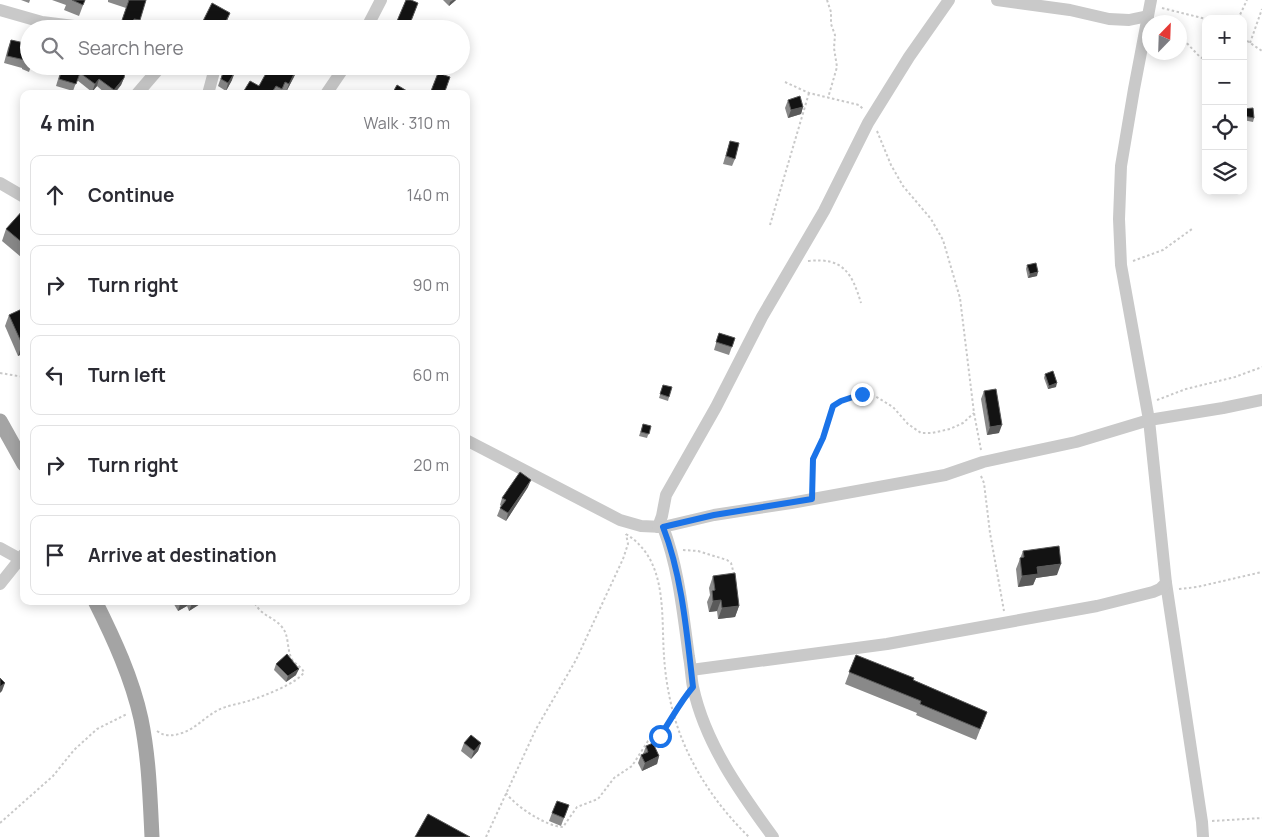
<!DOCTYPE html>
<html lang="en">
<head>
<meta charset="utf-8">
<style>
	:root { --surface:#fff; --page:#f7f7f7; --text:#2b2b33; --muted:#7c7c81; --line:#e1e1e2 }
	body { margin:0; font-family:Manrope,sans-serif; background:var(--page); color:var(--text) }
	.controls { position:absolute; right:15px; top:15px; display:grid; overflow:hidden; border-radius:10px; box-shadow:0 2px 12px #0003 }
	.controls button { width:45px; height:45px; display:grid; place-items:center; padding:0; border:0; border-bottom:1px solid var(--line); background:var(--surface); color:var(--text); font:25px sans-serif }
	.compass { position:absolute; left:1142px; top:15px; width:45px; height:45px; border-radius:50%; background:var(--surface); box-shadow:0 2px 12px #0003; rotate:23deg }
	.stop { position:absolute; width:15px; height:15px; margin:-11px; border:4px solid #1a73e8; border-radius:50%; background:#fff }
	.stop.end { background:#1a73e8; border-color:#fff; box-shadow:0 1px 5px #0008 }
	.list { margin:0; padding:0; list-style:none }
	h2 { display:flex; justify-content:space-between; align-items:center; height:65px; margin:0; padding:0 20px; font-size:21px }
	h2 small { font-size:16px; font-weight:400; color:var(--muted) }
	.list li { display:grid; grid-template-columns:32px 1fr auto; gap:15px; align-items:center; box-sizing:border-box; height:80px; margin:0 10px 10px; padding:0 10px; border:1px solid var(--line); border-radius:10px }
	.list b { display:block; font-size:19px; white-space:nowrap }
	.list em { font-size:16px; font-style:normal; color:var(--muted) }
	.icon { flex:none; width:28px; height:28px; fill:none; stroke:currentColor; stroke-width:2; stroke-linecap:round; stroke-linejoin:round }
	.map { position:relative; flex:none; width:1262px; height:837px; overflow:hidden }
	.search { position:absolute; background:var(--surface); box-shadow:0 2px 12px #0003; left:20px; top:20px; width:450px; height:55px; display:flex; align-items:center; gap:12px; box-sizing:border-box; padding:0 18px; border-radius:28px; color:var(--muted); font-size:19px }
	.panel { position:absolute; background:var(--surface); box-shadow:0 2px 12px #0003; left:20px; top:90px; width:450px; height:515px; border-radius:10px }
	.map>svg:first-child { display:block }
</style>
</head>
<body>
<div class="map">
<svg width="1262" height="837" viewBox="0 0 1262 837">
	<rect width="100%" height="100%" fill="#fff"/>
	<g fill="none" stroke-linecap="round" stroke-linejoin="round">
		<g stroke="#c9c9c9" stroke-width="2" stroke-dasharray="2.5 2.5" stroke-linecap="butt">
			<path d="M827,0L831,12V24L835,35L834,48L837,67L828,98"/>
			<path d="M1162,8L1206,19"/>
			<path d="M1159,18L1165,22"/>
			<path d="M1238,19L1247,0"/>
			<path d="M1180,36L1200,57L1206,60"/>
			<path d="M1243,38L1262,51"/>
			<path d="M1250,43L1262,9"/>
			<path d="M785,82L809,93L859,105L863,109"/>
			<path d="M877,131L891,165L903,186L931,219L943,240L960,298L974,413L981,450"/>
			<path d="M770,225L809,93"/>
			<path d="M808,261C843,257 852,273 861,303"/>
			<path d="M1133,261L1163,250L1192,229"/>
			<path d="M0,373L24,377"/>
			<path d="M1157,400L1186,389L1235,377L1262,367"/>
			<path d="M981,476L984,483L990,533L1004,611"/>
			<path d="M813,486V459L823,438L833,406L841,401L862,394L875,396L893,407L908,424L921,433H932L950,429L963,423L974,413"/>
			<path d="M626,534C668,560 661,613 664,656C665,673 668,692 672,708C684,757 713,802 749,837"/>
			<path d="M683,550L698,551L727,560L731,563L734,574"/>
			<path d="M1179,589L1197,587L1262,572"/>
			<path d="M157,731C165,737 173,736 182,733C195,729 205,717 218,710C228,705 240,704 251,700C264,696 298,683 304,672C301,667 297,665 293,661C286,651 290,636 282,627C273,616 260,616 254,601"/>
			<path d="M506,793C515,806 547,827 563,827L577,807L598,799L614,778L632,766L648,741L660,736L684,698"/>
			<path d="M1212,821L1262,818"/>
			<path d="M0,823L53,776L74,750L97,729L127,714"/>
			<path d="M486,837L536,729L576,660L623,559L628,544L626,534"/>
		</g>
		<g stroke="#c9c9c9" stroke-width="12">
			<path d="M997,0L1070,10L1109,19L1129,20L1148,16"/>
			<path d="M0,10L42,22L98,29"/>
			<path d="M366,29L381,0"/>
			<path d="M137,94L161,66"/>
			<path d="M208,94L215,68"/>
			<path d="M326,94L345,66"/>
			<path d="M0,183L24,197"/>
			<path d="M466,440L620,520L641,526L663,527C679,569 683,614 689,657C691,667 691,677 693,687C705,743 740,792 773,837"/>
			<path d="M658,527L662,516L666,495L716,407L762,317L824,211L868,123L909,57L949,0"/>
			<path d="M663,527L714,515L791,503L945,475L983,462L1076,442L1149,420L1223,408L1262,400"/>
			<path d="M0,548L20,559"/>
			<path d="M1166,583L1202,822L1203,837"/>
			<path d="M0,584L24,554"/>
			<path d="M691,670L887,644L1097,606L1153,592L1160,589L1166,583L1149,420L1121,265L1119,219L1121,166L1134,89L1151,0"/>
		</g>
		<g stroke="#a4a4a4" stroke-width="15">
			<path d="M0,421L24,464"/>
			<path d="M95,601C114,639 132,678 141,719C149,758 150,797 152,837"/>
		</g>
	</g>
	<g fill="#898989">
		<path d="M21,0H30L29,3Z"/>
		<path d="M52,0H85L79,16L64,10L66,5Z"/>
		<path d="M108,0H146L137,28L133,26L132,29H107L109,24L120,26L126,8L108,2Z"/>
		<path d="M406,0L418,3L408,29H394Z"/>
		<path d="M443,0H456L449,6Z"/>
		<path d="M11,40L29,44V66H31L29,72L22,69V68L4,63L8,48Z"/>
		<path d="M62,66L101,70L124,78L121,85L114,94H106L97,86L92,92L77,80L73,91L56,86Z"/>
		<path d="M225,66L232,80L226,91L218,86Z"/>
		<path d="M297,71L285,94H242L259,86Z"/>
		<path d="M788,100L803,107L801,114L788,118L785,108Z"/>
		<path d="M1243,109L1254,118L1253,122L1243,120Z"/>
		<path d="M730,141L735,159L732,166L723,164Z"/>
		<path d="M24,209V254L21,257L2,241L6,229Z"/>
		<path d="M1027,265L1037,276L1028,278L1026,269Z"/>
		<path d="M24,308V353L18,356L5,326L9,315Z"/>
		<path d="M719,333L735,338L729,355L714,350Z"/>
		<path d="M1045,374L1056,387L1048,389L1044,378Z"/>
		<path d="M663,385L669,397L668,401L659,398Z"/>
		<path d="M984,391L999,433L987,435L981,399Z"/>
		<path d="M643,424L651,426L647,438L639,436Z"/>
		<path d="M528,487L506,521L497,516L501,506L500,505L502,498Z"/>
		<path d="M1023,551L1057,575L1036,578L1033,585L1018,587L1016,569Z"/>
		<path d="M713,576L739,606L735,617L718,619L717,611L709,612L707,602L710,595L709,588Z"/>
		<path d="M172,601H201L200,604L189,611L187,606L178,611Z"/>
		<path d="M856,655L987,712L976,740L916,715L917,713L845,684Z"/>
		<path d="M276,664L296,675L286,682L274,670Z"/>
		<path d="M464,743H481L478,751L471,759L461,751Z"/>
		<path d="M646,746L659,756L657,764L642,771L638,763L641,755L643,754Z"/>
		<path d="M569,805L561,826L549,821L552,813Z"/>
	</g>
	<g fill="#5a5a5a">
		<path d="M453,0H456L449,6L450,2Z"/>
		<path d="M230,13L224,29H222Z"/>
		<path d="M298,66H299L297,71L285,94L289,84Z"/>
		<path d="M235,72L232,80L226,91L228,83Z"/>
		<path d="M124,78L121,85L114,94H113L114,90Z"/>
		<path d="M99,79L97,86L92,92L95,84Z"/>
		<path d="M803,107L801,114L788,118L791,110Z"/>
		<path d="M1038,272L1037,276L1028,278L1030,274Z"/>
		<path d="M24,343V353L18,356L22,344Z"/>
		<path d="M1057,383L1056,387L1048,389L1049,386Z"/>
		<path d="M1002,425L999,433L987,435L990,427Z"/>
		<path d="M531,480L528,487L506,521L508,513Z"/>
		<path d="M1061,564L1057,575L1036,578L1033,585L1018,587L1022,576L1037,567Z"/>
		<path d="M721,600L717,611L709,612L713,601Z"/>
		<path d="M181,601H188L187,606L178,611Z"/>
		<path d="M193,601H201L200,604L189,611Z"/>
		<path d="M739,606L735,617L718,619L722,608Z"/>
		<path d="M299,669L296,675L286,682L288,676Z"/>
		<path d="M5,683L2,691L0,693V687Z"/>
		<path d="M481,743L478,751L471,759L474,751Z"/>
		<path d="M659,756L657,764L642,771L645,763Z"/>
	</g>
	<g fill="#131313" stroke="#5a5a5a">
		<path d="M72,0H85L83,5Z"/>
		<path d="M128,0H146L140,20L134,19L132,29H108L109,24L120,26L129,0Z"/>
		<path d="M406,0H411L418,3L409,26L397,21Z"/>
		<path d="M212,3L230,13L222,29H199Z"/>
		<path d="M11,40L29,44V63L24,61L25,60L7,56Z"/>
		<path d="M63,66H101V70L105,66H123L126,68L124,78L114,90L99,79L95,84L80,73L76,84L59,79Z"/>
		<path d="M225,66L235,72L228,83L221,79Z"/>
		<path d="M270,66H298L289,84L285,82L282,89L276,86L271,94H242L250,81L259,86Z"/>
		<path d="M438,73L450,77L444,94H438L431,91Z"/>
		<path d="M397,85L412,94H392Z"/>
		<path d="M800,96L803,107L791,110L788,100Z"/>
		<path d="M1253,108L1254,118L1243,116V109Z"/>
		<path d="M730,141L739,143L735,159L726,156Z"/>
		<path d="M24,209V244L6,229Z"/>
		<path d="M1036,263L1038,272L1030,274L1027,265Z"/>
		<path d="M24,308V343L22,344L9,315Z"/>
		<path d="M719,333L735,338L732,347L716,342Z"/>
		<path d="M1053,371L1057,383L1049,386L1045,374Z"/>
		<path d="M663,385L672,387L669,397L660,394Z"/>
		<path d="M996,389L1002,425L990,427L984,391Z"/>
		<path d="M643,424L651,426L649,434L641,432Z"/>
		<path d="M520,472L531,480L508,513L500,508L506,500L502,498Z"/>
		<path d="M1059,546L1061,564L1037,567L1038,574L1022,576L1020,558L1024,557L1023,551Z"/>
		<path d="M735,573L739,606L722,608L721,600L713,601L712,591L715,590L713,576Z"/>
		<path d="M287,654L299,669L288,676L276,664Z"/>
		<path d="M856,655L914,678L913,680L987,712L980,729L920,704L921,701L849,672Z"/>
		<path d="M0,678L5,683L0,687Z"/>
		<path d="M471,735L481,743L474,751L464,743Z"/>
		<path d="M653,743L659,756L645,763L641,755L648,752L646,746Z"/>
		<path d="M557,801L569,805L564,818L552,813Z"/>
		<path d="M428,814L470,837H415Z"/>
	</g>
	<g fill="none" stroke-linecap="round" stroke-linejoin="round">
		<path stroke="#1a73e8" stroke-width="6" d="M660,736C671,720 680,702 693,687C687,635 682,575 663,527L714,515L812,499L813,459L823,438L833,406L841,401L862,394"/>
	</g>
</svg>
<div class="controls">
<button>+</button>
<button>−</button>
<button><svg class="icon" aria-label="locate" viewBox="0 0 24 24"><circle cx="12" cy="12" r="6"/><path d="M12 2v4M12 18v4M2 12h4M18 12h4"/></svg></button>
<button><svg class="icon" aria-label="layers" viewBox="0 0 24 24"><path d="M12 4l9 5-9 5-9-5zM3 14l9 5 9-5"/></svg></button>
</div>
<svg class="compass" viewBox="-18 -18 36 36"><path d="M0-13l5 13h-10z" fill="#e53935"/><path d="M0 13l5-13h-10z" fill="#7c7c81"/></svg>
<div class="stop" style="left:660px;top:736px"></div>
<div class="stop end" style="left:862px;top:394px"></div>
<div class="search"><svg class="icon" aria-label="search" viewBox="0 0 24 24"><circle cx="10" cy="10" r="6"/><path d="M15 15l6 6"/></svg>Search here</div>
<section class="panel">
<h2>4 min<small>Walk · 310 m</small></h2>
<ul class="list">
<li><svg class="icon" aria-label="ahead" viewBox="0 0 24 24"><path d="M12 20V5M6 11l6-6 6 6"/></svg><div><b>Continue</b></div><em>140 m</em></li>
<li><svg class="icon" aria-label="right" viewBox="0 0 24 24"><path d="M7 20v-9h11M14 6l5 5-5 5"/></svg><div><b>Turn right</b></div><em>90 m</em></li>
<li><svg class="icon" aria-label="left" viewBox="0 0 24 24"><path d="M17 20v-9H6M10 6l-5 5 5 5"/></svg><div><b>Turn left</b></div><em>60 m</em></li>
<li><svg class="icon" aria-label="right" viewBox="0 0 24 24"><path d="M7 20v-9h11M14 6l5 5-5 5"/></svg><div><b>Turn right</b></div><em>20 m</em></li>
<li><svg class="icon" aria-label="arrive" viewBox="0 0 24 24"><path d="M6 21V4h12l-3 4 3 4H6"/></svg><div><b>Arrive at destination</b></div></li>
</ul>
</section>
</div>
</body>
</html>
